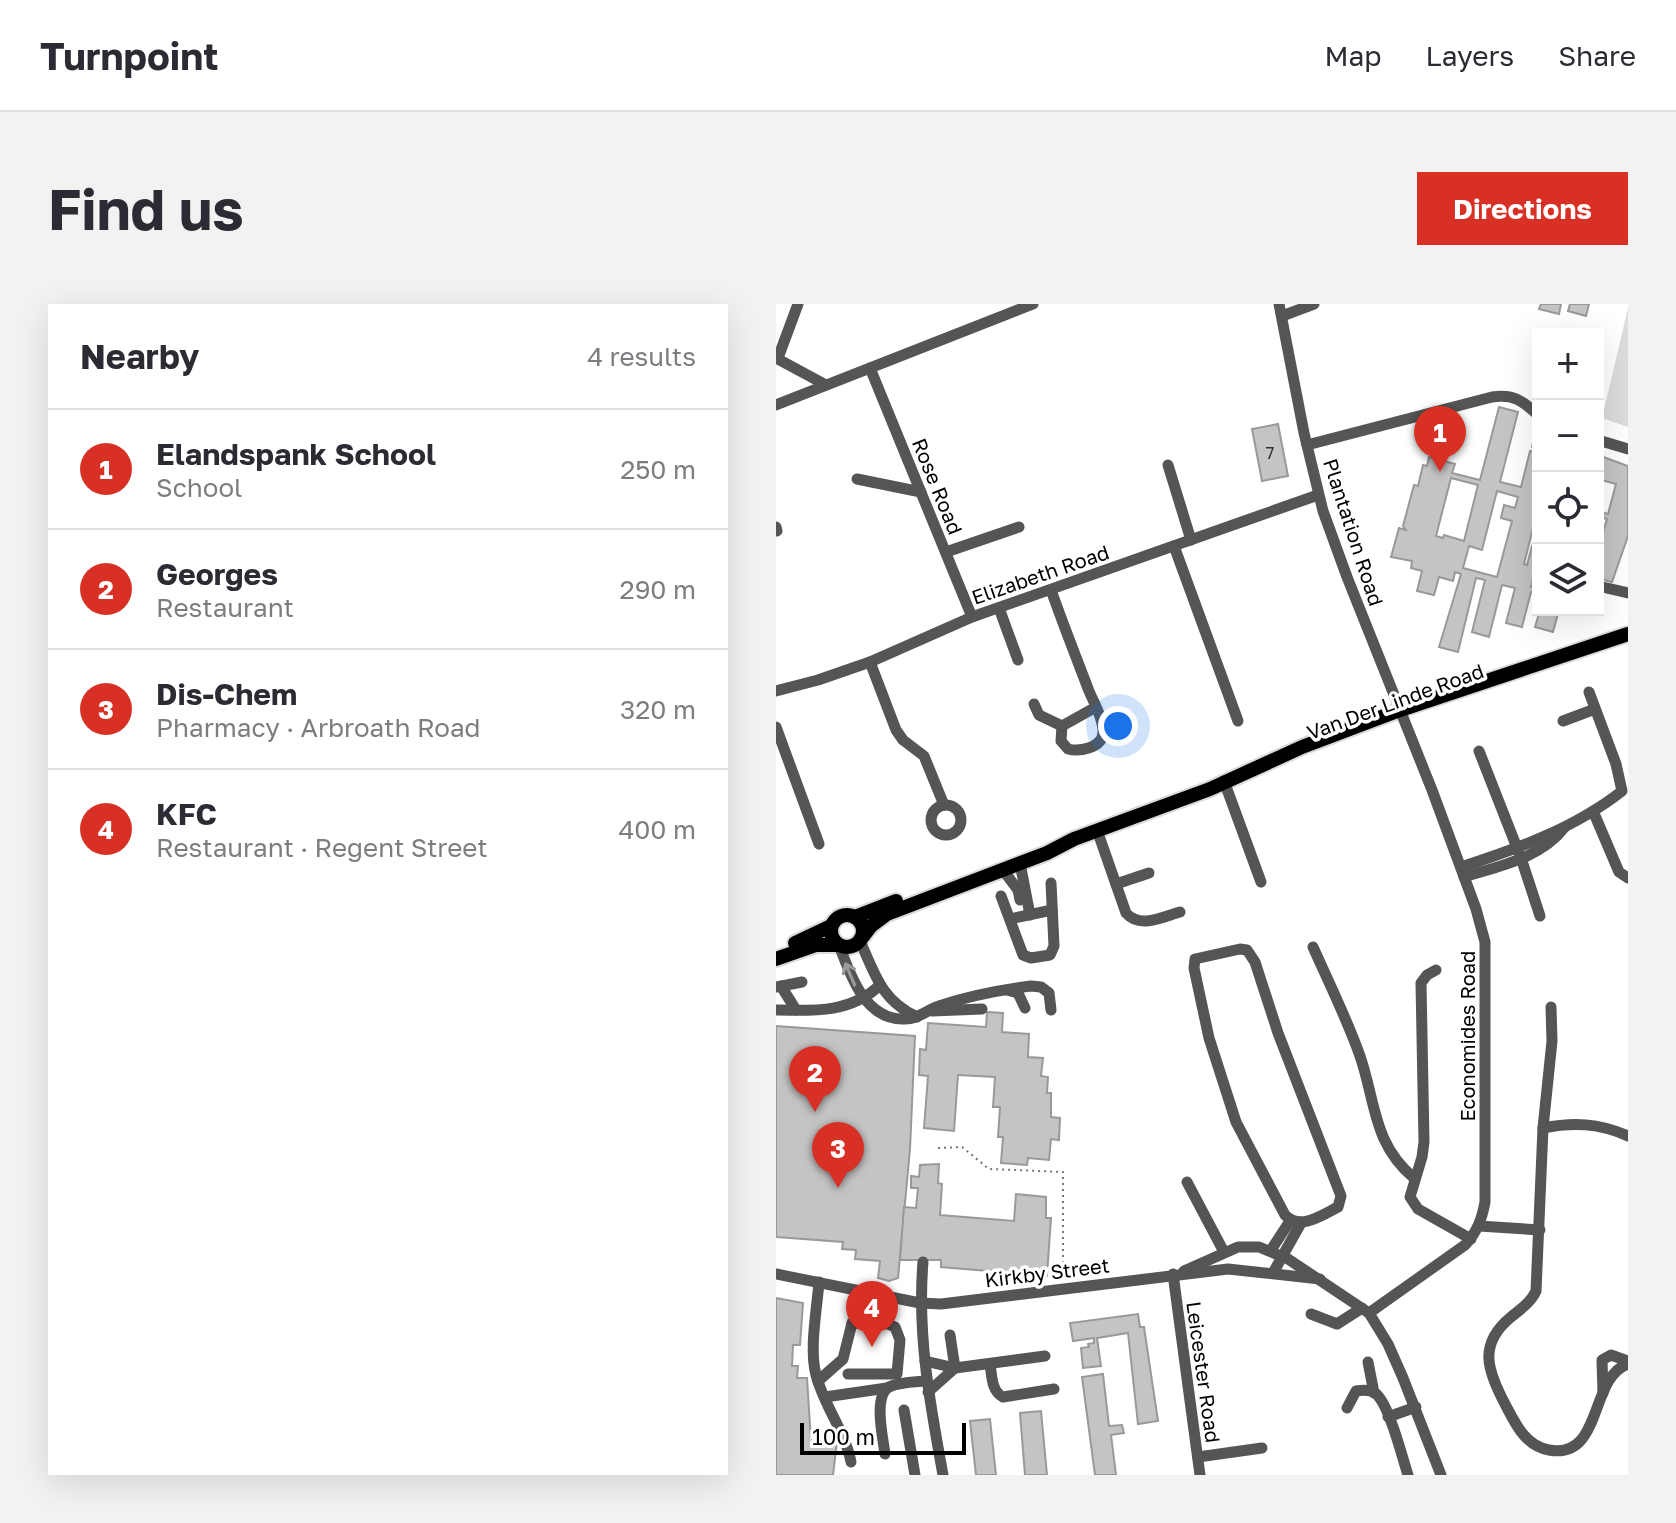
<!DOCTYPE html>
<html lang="en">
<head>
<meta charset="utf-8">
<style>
	:root { --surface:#fff; --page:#f2f2f3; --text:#2b2b33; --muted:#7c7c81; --line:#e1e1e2; --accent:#d93025 }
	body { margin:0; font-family:"Golos Text",sans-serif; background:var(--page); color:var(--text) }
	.controls { position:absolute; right:24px; top:24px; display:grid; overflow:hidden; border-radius:0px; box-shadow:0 8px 32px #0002 }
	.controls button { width:72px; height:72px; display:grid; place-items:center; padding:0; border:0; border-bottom:2px solid var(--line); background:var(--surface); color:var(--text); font:40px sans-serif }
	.scale { position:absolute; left:24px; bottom:20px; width:166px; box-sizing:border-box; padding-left:8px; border:4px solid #000; border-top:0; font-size:22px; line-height:28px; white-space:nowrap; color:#000; -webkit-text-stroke:6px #fff; paint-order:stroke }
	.you { position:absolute; left:342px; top:422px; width:28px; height:28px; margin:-20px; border:6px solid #fff; border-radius:50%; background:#1a73e8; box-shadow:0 0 0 12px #1a73e833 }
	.badge { display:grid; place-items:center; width:52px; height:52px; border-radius:50%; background:var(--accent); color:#fff; font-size:26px; font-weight:700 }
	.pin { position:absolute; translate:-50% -66px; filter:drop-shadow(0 2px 4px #0008) }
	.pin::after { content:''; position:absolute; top:42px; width:28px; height:24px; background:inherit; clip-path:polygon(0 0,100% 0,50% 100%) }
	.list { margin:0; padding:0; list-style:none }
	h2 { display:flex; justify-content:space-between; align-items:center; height:104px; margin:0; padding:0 32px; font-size:34px }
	h2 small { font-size:26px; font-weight:400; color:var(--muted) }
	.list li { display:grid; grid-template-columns:52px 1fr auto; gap:24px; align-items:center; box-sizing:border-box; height:120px; padding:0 32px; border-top:2px solid var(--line) }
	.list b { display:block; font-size:30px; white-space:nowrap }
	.list p { margin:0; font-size:26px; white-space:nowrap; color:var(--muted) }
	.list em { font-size:26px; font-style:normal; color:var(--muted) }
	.icon { flex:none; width:44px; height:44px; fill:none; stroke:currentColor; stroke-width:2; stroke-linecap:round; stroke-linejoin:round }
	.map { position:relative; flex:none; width:852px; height:1171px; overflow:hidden; border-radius:0px }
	header { display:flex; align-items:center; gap:48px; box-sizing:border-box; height:112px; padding:0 40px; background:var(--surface); border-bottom:2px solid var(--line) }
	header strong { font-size:38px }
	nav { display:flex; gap:44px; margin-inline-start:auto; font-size:28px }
	.intro { display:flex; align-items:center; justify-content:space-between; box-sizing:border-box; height:192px; padding:0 48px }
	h1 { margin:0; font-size:56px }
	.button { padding:20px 36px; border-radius:0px; background:var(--accent); color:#fff; font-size:28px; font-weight:700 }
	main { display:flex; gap:48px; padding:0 48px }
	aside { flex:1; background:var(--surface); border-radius:0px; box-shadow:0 8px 32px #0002 }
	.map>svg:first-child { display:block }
</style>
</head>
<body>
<header>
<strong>Turnpoint</strong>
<nav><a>Map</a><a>Layers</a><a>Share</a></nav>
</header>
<div class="intro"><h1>Find us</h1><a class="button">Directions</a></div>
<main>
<aside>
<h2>Nearby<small>4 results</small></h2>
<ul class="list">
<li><span class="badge">1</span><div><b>Elandspank School</b><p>School</p></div><em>250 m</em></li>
<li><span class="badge">2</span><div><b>Georges</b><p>Restaurant</p></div><em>290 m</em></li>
<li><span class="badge">3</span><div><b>Dis-Chem</b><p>Pharmacy · Arbroath Road</p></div><em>320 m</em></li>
<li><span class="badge">4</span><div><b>KFC</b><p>Restaurant · Regent Street</p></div><em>400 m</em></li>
</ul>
</aside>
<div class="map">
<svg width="852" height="1171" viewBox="0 0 852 1171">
	<rect width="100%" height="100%" fill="#fff"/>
	<path fill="#dcdcdc" d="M852,4V123L826,114Z"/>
	<g fill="#c4c4c4" stroke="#999" stroke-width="2" fill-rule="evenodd">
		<path d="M765,0H785L783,10L763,5Z"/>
		<path d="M794,0H813L810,12L792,7Z"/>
		<path d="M723,103L742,108L724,178L745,183L754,147H758L759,144L756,143L758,134L762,135V204L748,260L751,261L756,242L762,244V257L755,283L762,284V290L755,288L746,323L730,319L739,284L726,281L713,333L696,328L709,276L700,274L682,348L663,343L685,270L679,268L677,277L663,273L658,291L641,287L646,267L635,264L636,257L615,253L623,224L630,226L627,222L638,181L642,182L647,161L651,162L653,153L679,160L676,169L704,176ZM675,174L702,181L688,237L668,231L667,234L660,232ZM721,187L742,193L739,204L728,201L725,214L736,217L721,273L687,264L693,242L706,246Z"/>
		<path d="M502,120L512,172L486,177L476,125Z"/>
		<path d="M822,151L852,162V232L836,278L824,275L826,268L822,267V245L831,215L822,213V207L832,210L840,180L822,175Z"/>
		<path d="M764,306H783L777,328L759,323Z"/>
		<path d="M211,708L227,709L226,728L253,730L252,753L267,754L265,772L272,773L271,789H275V813L284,814L283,836L275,835L273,856L252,854L251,861L225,859L227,833H222L224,803H217L219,773L182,771L178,827L148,824L152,772L143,771L144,745L150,746L152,719L210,723Z"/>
		<path d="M0,722L139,732L134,845L122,974L113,977L102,974L104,957L79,955L80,946L66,945L67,938L0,933Z"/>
		<path d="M163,860L162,879L166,880L164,911L238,917L240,890L270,893V914H275L271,972L165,963V956H124L128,903L140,904L142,884H135V872L143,873L144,861Z"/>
		<path d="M0,994L27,999L24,1041H17L16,1062H22L21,1074H31L35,1137L61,1138L57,1171H0Z"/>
		<path d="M362,1010L364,1023H368L382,1117L362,1120L352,1029L321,1034L325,1062L307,1064L305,1044L313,1043L312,1040L318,1039V1034L297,1037L294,1019Z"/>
		<path d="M327,1070L333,1122L346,1121L348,1129L335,1131L340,1171H319L306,1073Z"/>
		<path d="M265,1107L271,1171H249L244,1109Z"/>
		<path d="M214,1115L220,1171H200L194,1117Z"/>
	</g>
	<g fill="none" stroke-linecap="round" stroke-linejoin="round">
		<defs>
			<g id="major">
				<circle cx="71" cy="627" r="16"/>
				<path d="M79,613L120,597"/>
				<path d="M85,635L95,622L111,610L271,549L298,535L434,485L526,443L624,406L852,330"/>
				<path d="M19,639L55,622"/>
				<path d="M0,655L40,641H62"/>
			</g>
		</defs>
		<use href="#major" stroke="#dbdbdb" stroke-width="18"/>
		<path stroke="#777" stroke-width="2" stroke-dasharray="2 4" stroke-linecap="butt" d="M162,844L186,843L213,865L287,868V976"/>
		<g stroke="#555" stroke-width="11">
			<path d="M503,0L528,129L547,207L571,273L656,486L700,605L709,638V898C706,915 701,928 689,941L593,1009"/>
			<path d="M506,12L538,0"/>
			<path d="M0,54L50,81"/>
			<path d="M2,54L22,0"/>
			<path d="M94,64L196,313"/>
			<path d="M0,101L257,0"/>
			<path d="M822,136L852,145"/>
			<path d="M531,141L716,93C737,90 746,96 762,111"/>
			<path d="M392,161L415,236"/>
			<path d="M81,175L145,188"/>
			<path d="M0,223L1,227"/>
			<path d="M398,242L462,417"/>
			<path d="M170,248L243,223"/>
			<path d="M822,282L852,289"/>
			<path d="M275,286C287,320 300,353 313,387C318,399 328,416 327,429C326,444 303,448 292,445L285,437L286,422L320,403"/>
			<path d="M223,304L242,356"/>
			<path d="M94,358L120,426L127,436L148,452L168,501"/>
			<path d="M0,387L42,376L94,358L196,313L542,191"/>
			<path d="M258,400L263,411L286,422"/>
			<path d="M787,417L819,405"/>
			<path d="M0,423L43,540"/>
			<path d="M703,447L745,554L764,612"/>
			<path d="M448,477L485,578"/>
			<circle cx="170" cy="516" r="15"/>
			<path d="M817,507L843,568L852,574"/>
			<path d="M321,526L350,609C364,625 386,613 404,608"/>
			<path d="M244,559L254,611"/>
			<path d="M685,563C741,545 799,524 846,487L840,460L813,388"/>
			<path d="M227,566L242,586L244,596"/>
			<path d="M688,573C723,562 765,554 788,524"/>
			<path d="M340,580L373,569"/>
			<path d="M225,592L247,651L255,654L274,651L278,642L275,579"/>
			<path d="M234,615L276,606"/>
			<path d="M84,637C99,670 105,696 141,713"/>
			<path d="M63,641C74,670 89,717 129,715C142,715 151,706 163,702C192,692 224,686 255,682L265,683L273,689L275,706"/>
			<path d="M537,643C553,679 571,715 584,752C600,799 597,840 638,874"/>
			<path d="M464,645L471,646L479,658L502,729L565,892L562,903C546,911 524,927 509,911L460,818L433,734L418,664L419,655Z"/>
			<path d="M660,666L651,671L645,679L648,838L646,853L634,893L642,905L695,935"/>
			<path d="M5,682L20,706"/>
			<path d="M0,683L26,678"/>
			<path d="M231,686L242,689L249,704"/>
			<path d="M775,703L776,737L767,824L760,987C755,998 745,1005 735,1013C702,1040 711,1066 729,1100C739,1119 749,1142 773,1146C827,1156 813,1073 852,1060"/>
			<path d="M0,706C38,707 75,709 104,681"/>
			<path d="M156,707L206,705"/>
			<path d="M767,824C797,818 823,819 852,832"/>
			<path d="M411,878L448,948"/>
			<path d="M703,922L764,926"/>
			<path d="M495,946L514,917"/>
			<path d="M147,958C141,1030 154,1100 167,1171"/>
			<path d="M408,967L462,943H483L512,955L593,1009L612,1040L627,1074L665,1171"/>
			<path d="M497,969L525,919"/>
			<path d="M0,970L144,999L165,1000L452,965L544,975"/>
			<path d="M397,970L424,1171"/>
			<path d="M43,978C41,1005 33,1045 40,1071C48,1102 69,1127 75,1158"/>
			<path d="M535,1010L561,1020L586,1004"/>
			<path d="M174,1031L179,1064"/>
			<path d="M149,1057L179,1064L269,1052"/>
			<path d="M592,1058L598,1089"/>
			<path d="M214,1060C216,1071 215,1087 227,1093L278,1085"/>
			<path d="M42,1077L67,1055L76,1019L112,1020L119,1023L124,1036L121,1070H72"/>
			<path d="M152,1088L179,1064"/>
			<path d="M827,1089L826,1056L835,1051L852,1057"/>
			<path d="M49,1093L111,1084"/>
			<path d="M571,1104L580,1087C586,1086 593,1085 599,1089C613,1099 626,1153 632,1171"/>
			<path d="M128,1106L139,1171"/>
			<path d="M612,1113L640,1103"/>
			<path d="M109,1150C107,1134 97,1092 113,1083C123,1078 139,1078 150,1077"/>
			<path d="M422,1153L486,1144"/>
		</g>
		<use href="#major" stroke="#000" stroke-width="14"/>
	</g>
	<defs><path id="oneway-shaft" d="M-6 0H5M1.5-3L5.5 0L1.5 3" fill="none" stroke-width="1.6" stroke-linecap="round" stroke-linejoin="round" transform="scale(2)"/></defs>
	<use stroke="#999" href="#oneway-shaft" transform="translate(74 670) rotate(-113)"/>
	<g text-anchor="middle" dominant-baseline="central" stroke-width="7" stroke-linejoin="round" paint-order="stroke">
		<g font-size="16" fill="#313131">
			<text x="494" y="149">7</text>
		</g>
		<g font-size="20" fill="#000" stroke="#fff">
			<text transform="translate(162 182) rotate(68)">Rose Road</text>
			<text transform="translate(578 228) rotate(72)">Plantation Road</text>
			<text transform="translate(264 270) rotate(-19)">Elizabeth Road</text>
			<text transform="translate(619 397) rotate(-20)">Van Der Linde Road</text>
			<text transform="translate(691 732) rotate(-90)">Economides Road</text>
			<text transform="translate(271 968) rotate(-7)">Kirkby Street</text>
			<text transform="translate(428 1068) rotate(82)">Leicester Road</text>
		</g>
	</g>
</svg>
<div class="controls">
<button>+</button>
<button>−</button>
<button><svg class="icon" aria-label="locate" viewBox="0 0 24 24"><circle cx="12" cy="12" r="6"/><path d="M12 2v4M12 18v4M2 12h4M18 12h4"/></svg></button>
<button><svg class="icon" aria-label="layers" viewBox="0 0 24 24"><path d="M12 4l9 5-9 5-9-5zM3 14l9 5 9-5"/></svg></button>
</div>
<div class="scale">100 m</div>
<div class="you"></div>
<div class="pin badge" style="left:664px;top:168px">1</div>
<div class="pin badge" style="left:39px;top:808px">2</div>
<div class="pin badge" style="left:62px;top:884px">3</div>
<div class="pin badge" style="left:96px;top:1043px">4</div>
</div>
</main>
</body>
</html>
